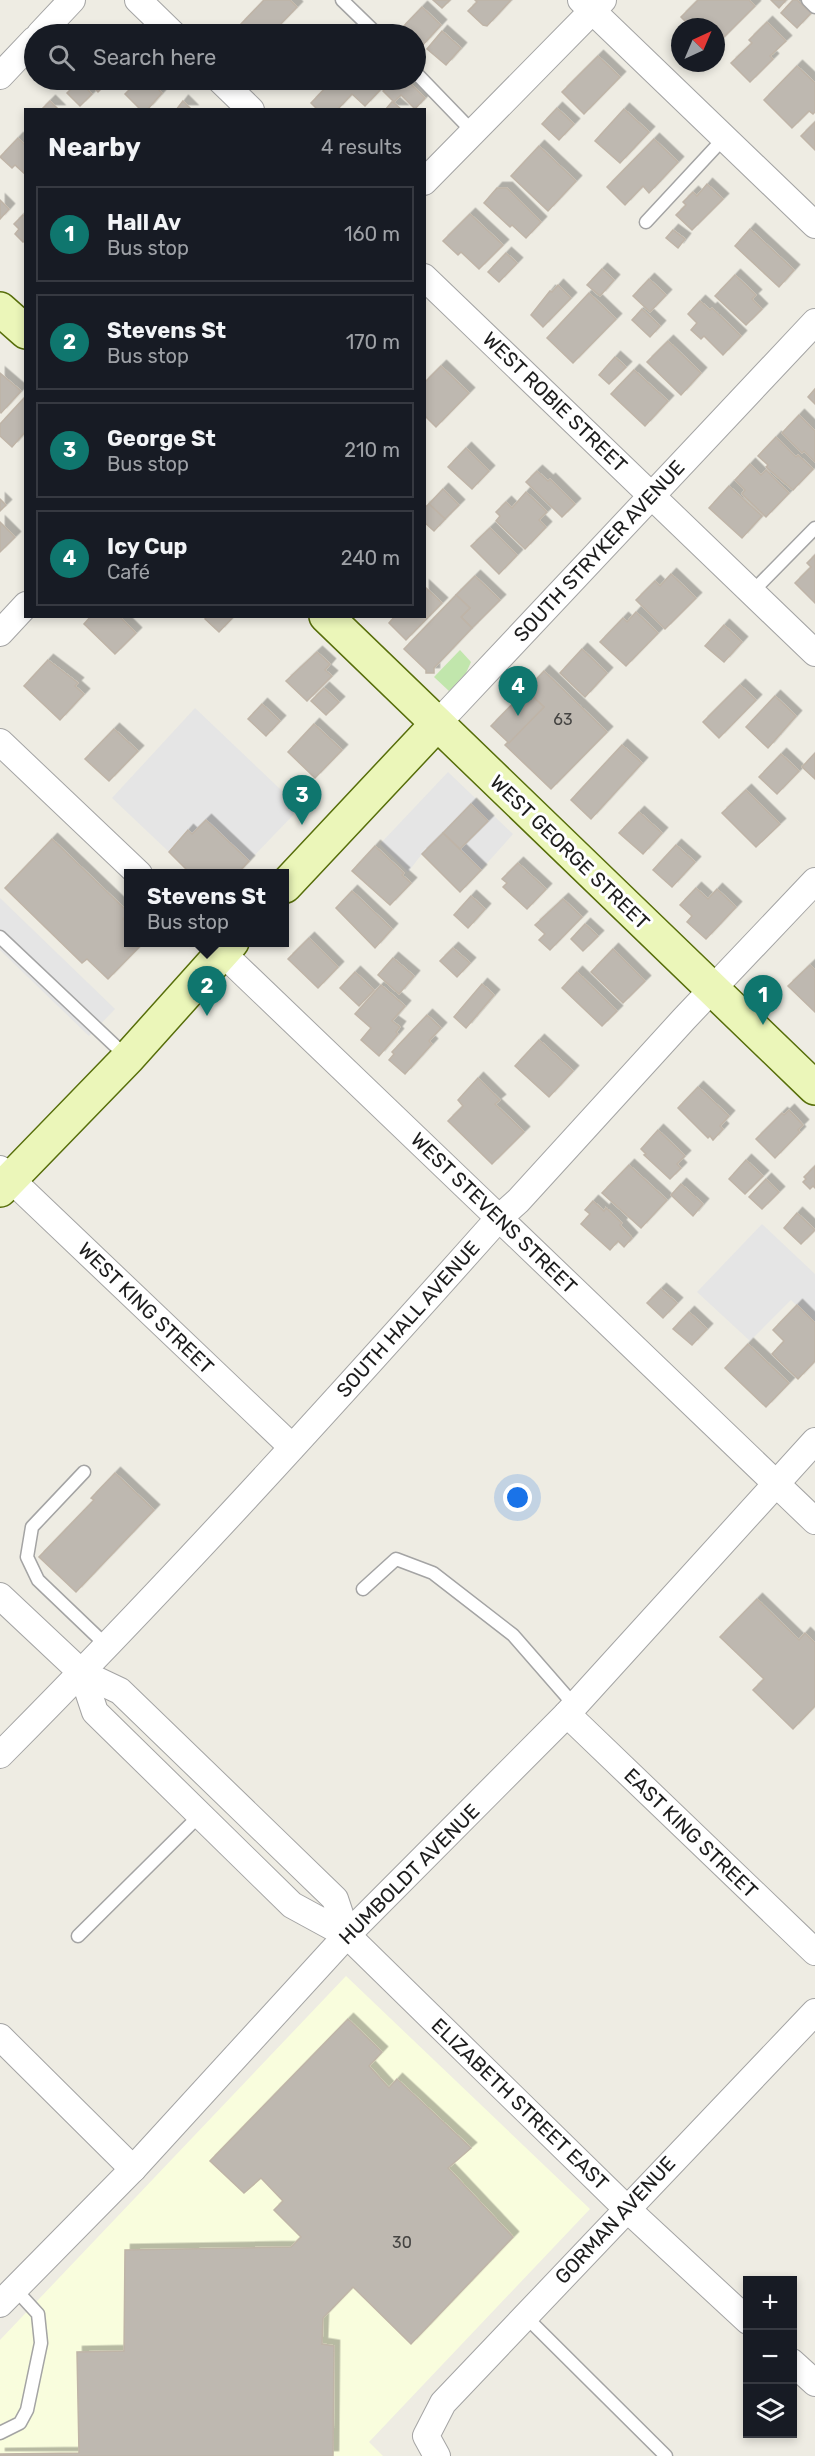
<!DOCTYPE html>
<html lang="en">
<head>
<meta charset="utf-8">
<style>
	:root { --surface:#171b24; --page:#242831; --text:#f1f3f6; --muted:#9ea1a6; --line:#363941; --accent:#0f766e }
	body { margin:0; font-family:Rubik,sans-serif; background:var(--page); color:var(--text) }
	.controls { position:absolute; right:18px; bottom:18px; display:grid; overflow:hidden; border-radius:0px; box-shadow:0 3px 9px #0003 }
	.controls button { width:54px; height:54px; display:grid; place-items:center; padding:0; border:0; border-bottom:2px solid var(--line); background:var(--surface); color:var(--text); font:30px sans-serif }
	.compass { position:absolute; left:671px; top:18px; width:54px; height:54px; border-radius:50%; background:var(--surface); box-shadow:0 3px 9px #0003; rotate:44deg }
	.you { position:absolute; left:518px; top:1498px; width:21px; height:21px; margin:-15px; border:4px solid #fff; border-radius:50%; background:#1a73e8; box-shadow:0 0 0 9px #1a73e833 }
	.badge { display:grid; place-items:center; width:39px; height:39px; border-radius:50%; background:var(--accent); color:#fff; font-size:20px; font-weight:700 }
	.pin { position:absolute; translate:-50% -50px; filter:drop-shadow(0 2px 3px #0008) }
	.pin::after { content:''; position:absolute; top:32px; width:21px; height:18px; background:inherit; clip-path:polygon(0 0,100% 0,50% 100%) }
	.popup { position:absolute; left:124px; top:869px; width:165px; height:78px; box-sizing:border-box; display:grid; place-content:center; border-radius:0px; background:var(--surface); filter:drop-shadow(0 2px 4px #0005); font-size:20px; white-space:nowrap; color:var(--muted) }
	.popup b { font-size:22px; color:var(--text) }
	.popup::after { content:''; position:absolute; left:50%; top:100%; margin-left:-12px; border:12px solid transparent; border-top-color:var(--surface) }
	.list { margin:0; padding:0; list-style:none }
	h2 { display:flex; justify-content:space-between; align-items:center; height:78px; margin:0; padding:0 24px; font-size:26px }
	h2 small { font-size:20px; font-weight:400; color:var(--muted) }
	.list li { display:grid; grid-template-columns:39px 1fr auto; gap:18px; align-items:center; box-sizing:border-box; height:96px; margin:0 12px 12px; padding:0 12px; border:2px solid var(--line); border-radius:0px }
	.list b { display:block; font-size:22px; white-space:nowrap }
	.list p { margin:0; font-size:20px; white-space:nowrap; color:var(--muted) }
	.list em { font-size:20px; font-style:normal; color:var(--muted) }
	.icon { flex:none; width:33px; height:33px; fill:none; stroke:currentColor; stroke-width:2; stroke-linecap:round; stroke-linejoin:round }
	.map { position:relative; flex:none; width:815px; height:2456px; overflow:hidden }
	.search { position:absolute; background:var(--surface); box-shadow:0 3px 9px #0003; left:24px; top:24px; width:402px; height:66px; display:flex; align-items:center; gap:15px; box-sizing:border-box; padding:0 21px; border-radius:33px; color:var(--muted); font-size:22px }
	.panel { position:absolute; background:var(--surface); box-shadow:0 3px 9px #0003; left:24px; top:108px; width:402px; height:510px; border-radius:0px }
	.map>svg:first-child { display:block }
</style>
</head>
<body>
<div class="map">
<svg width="815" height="2456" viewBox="0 0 815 2456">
	<defs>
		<filter id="shadow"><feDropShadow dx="5.5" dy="-5.5" stdDeviation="0" flood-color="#0004"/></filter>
	</defs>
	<rect width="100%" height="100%" fill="#eeece3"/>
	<path fill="#f9fddd" d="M346,1976L590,2209L369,2442L383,2456H0V2340Z"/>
	<path fill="#c1e6ac" d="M460,650L471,662L466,673L449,691L434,677Z"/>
	<g fill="#e5e5e5">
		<path d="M195,708L300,808L249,861L206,820L192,834L187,830L169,852L112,798Z"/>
		<path d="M448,772L513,834L481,870L460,849L488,821L471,804L422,854L408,872L380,844Z"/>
		<path d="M0,898L115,1009L89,1036L0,950Z"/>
		<path d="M762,1224L815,1274V1323L791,1300L750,1341L697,1292Z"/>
	</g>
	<g fill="#beb8b0" stroke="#bfb4a7" stroke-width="1.5" filter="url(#shadow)">
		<path d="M264,0H290L297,7L271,34H250L240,25Z"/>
		<path d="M433,0H450L442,8Z"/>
		<path d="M475,0H511L487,26L483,25L468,11L477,2Z"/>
		<path d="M698,0H749L755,6L716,45V27H691L681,17Z"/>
		<path d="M771,0H786L779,8Z"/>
		<path d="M793,0H797L811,13L797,28L781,13Z"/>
		<path d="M422,7L441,25L421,47L416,42V34H407L401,29Z"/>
		<path d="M767,22L786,41L770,56L773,59L750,82L731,63L752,43L749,40Z"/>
		<path d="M442,31L461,48L446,65L427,49Z"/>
		<path d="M598,56L620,77L584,114L562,92Z"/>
		<path d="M797,66L815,83V112L813,114L809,111L792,128L764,100Z"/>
		<path d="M86,80H110L98,92Z"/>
		<path d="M139,80H149L162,93L147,110H141L125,94Z"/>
		<path d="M329,80H360L364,83L369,80L380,90L365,106L352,94L337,110H318L311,103L331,82Z"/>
		<path d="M394,80H407L425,98L415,109L401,95L394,102L383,91Z"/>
		<path d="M79,81L92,94L80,106L67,93Z"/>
		<path d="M50,101L59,110H41Z"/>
		<path d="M183,101L192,110H176Z"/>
		<path d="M392,102L394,103L402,110H385Z"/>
		<path d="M557,108L574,124L559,140L542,124Z"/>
		<path d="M624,109L649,132L620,163L595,141Z"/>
		<path d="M815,122V150L801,136Z"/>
		<path d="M18,138L26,146V175L15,165L12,168L0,157Z"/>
		<path d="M654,139L678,162L649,193L643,186L625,205L607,187Z"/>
		<path d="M539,146L576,181L548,211L511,176Z"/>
		<path d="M707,184L723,199L692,230L676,215L686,205L683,202L693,192L697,196Z"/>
		<path d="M497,188H507L541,222L526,238L512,225L510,227L484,203Z"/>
		<path d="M0,200L9,209L0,219Z"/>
		<path d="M470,214L503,245L479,269L461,252L458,255L443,241Z"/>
		<path d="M23,215L26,217V240L23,242L15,234L19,229L14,224Z"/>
		<path d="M750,229L794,270L779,287L735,246Z"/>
		<path d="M673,230L685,239L678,248L666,238Z"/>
		<path d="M506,253L517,263L499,282L488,272Z"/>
		<path d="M602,269L614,280L600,296L587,285Z"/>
		<path d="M735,275L756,295L752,299L762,309L746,325L715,296Z"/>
		<path d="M649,279L666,295L650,312L633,296Z"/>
		<path d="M558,285L571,298L543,327L531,315L550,291L552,292Z"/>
		<path d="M589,293L616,319L573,363L547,338Z"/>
		<path d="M700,301L710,310L712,308L741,336L723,355L704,336L701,339L691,330L697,323L688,314Z"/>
		<path d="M642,309L660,326L650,337L632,320Z"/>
		<path d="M668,341L701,373L681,395L647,362Z"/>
		<path d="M615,357L626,367L609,384L599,375Z"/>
		<path d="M441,366L469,393L436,427L424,415V383Z"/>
		<path d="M634,370L668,401L645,426L611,394Z"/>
		<path d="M0,373L21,391L1,413L0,412Z"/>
		<path d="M815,389V404L808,397Z"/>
		<path d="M26,396V431L12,447L0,436V424Z"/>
		<path d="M799,415L815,431V462L804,451L802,453L782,433Z"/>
		<path d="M776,437L796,457L798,455L813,469L793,490L766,467L768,465L758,456Z"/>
		<path d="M466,448L489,471L472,489L448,467Z"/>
		<path d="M750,464L761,475L766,470L789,493L766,517L742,494L745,490L735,480Z"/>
		<path d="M537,471L548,481L550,479L575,504L562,517L526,482Z"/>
		<path d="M729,486L762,516L742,538L709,508Z"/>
		<path d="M443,489L459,505L445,519L429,504Z"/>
		<path d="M526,492L547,512L539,520L546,527L525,549L496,521L500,516L496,512L506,502L512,508Z"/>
		<path d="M0,499L6,505L0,511Z"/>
		<path d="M429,504L445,519L434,531L424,522V508Z"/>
		<path d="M0,522L15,537L0,552Z"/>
		<path d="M490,528L517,555L499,574L471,546Z"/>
		<path d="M815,555V603L795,583L811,567L807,563Z"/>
		<path d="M671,574L696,598L665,629L636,600L655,581L660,586Z"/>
		<path d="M475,576L500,600L472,628L461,617L470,608L456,595Z"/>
		<path d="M424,586L442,603L406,640L389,623L395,616H424Z"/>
		<path d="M456,595L470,608L461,617L472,628L434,668V673H426V670L404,649Z"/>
		<path d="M636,612L658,633L626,666L600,642L623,618L627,622Z"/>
		<path d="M91,616H119L136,633L115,654L84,624Z"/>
		<path d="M207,616H234L219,632L205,619Z"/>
		<path d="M724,625L742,642L724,662L705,646Z"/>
		<path d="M582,649L607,673L585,697L560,673Z"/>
		<path d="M317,652L330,664L325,670L332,676L307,701L286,681Z"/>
		<path d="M48,660L78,683L75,686L84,694L60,720L24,686Z"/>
		<path d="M544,671L607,732L551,789L505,745L544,707L526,690Z"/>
		<path d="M740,685L756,700L719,738L703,722Z"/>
		<path d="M324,688L339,702L326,715L311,701Z"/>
		<path d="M526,690L544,707L509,743L491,726Z"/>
		<path d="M775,696L796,716L768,748L746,727Z"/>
		<path d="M262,704L280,721L266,736L248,719Z"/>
		<path d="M314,724L342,750L315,778L288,752Z"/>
		<path d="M114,729L138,751L109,781L85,759Z"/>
		<path d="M622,745L642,763L591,819L571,800Z"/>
		<path d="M815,753V779L802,767Z"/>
		<path d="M781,754L799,771L777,794L759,777Z"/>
		<path d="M746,790L780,824L756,847L722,813Z"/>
		<path d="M471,804L488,821L460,849L443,833Z"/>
		<path d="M639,812L662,833L643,854L619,833Z"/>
		<path d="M206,820L249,861L237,874H191L169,852L188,830L192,834Z"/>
		<path d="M443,833L481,870L460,892L422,854Z"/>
		<path d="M52,839L129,913L123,919L129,924V942H144L108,979L87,959L82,963L5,888Z"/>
		<path d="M676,845L695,862L672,887L653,870Z"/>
		<path d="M375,846L404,873L402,875L411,883L390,905L352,871Z"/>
		<path d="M518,863L546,889L527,909L503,887L507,883L502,879Z"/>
		<path d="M696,888L708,899L717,889L736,907L706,939L687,922L692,916L680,905Z"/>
		<path d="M352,891L392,929L375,948L336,908Z"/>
		<path d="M471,896L485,909L468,928L454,915Z"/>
		<path d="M563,899L582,917L550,950L539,940L545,934L535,925Z"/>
		<path d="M585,924L598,936L583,951L571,939Z"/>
		<path d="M309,938L338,967L318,988L288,959Z"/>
		<path d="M453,948L470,963L457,977L440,961Z"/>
		<path d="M613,949L645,981L623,1003L591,972Z"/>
		<path d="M393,958L414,976L399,994L378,975Z"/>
		<path d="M810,965L815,970V1012L788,986Z"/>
		<path d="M355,972L374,990L359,1006L340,988Z"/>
		<path d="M577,972L617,1011L602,1026L562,988Z"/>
		<path d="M482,984L494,995L466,1028L454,1017Z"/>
		<path d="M381,985L405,1006L392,1021L400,1027L396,1032L398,1034L379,1056L361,1040L371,1028L355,1014Z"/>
		<path d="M427,1015L441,1028L429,1041L432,1044L405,1074L389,1060L394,1054L392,1052Z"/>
		<path d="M539,1040L573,1071L549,1097L515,1066Z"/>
		<path d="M478,1078L500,1100L495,1104L524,1132L492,1164L448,1121L463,1106L458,1100Z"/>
		<path d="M698,1087L729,1116L720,1126L723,1129L713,1140L710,1136L708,1138L678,1108Z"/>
		<path d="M789,1110L803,1125L798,1130L800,1132L775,1158L756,1139L782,1113L784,1115Z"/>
		<path d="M658,1130L685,1156L677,1164L681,1168L670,1179L644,1155L646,1154L641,1149Z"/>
		<path d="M746,1160L763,1176L745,1194L729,1179Z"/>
		<path d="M629,1165L667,1200L641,1228L602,1193Z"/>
		<path d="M815,1166V1188L813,1186L810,1189L803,1182L806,1179L804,1177Z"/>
		<path d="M766,1179L779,1192L762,1209L749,1197Z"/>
		<path d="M681,1184L703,1204L693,1216L671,1195Z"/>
		<path d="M593,1201L604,1211L606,1208L622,1223L620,1225L632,1238L624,1247L618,1241L610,1250L581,1224L590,1214L585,1210Z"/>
		<path d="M797,1213L815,1230L801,1244L784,1228Z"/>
		<path d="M661,1289L677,1303L663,1318L647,1303Z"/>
		<path d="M797,1305L815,1323V1361L798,1379L772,1354L784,1341L773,1330Z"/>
		<path d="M689,1312L707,1329L692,1345L673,1329Z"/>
		<path d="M748,1344L789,1383L766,1407L725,1368Z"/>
		<path d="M115,1473L154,1510L76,1592L39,1557L94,1500L91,1498Z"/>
		<path d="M757,1599L799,1640L805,1633L815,1643V1706L793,1729L753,1690L764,1679L720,1637Z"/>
		<path d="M348,2019L382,2052L369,2066L389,2088L397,2079L471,2148L448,2168L513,2237L411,2344L353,2287L323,2318L322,2344L334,2346L333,2456H0V2454L79,2453L77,2352L124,2351L125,2250L291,2247L301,2237L274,2210L283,2201L261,2178L244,2193L210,2161Z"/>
	</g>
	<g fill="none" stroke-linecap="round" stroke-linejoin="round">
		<defs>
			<g id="lane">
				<path d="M342,0L377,34"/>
				<path d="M808,0L815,7"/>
				<path d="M416,73L473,132"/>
				<path d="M646,222L724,138"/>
				<path d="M752,592L815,528"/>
				<path d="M0,937L128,1058"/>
				<path d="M84,1472L32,1527L27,1557L38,1580L107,1646"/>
				<path d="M363,1589L396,1559L433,1573L513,1635L575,1706"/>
				<path d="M78,1936L200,1815"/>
				<path d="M525,2316L666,2456"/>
				<path d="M0,2433L20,2423L27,2410L41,2343L38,2314L15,2289"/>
			</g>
			<g id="street">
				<path d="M138,0L173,34"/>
				<path d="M581,0L815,225"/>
				<path d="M40,34L72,0"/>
				<path d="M0,76L34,40"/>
				<path d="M220,80L251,110"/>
				<path d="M424,182L603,0"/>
				<path d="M424,277L815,653"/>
				<path d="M0,633L26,605"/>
				<path d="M437,724L815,322"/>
				<path d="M0,742L139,874"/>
				<path d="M211,942L815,1521"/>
				<path d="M0,1169L292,1447"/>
				<path d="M0,1596L82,1673L120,1691L335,1899L347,1935"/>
				<path d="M82,1673L95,1712L292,1905L347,1935L626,2208L748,2321"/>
				<path d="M567,1714L815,1952"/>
				<path d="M0,1755C172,1582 336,1401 499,1218L518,1201L684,1019L815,881"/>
				<path d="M0,2037L133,2169"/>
				<path d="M0,2304L133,2169L347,1935L567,1714L815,1441"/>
				<path d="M792,2362L815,2383"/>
				<path d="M437,2456L426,2436L443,2403L815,2012"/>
			</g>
			<g id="secondary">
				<path d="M0,309L26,332"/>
				<path d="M326,616L815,1088"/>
				<path d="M285,886L437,724"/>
				<path d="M0,1190L128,1058L232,942"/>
			</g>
		</defs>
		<use href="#lane" stroke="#a4a4a4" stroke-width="15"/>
		<use href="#street" stroke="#a4a4a4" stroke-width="28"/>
		<use href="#secondary" stroke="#576e0a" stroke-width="36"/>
		<use href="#lane" stroke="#fff" stroke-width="12"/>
		<use href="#street" stroke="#fff" stroke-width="26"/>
		<use href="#secondary" stroke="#ebf6b9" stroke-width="33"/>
	</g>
	<g text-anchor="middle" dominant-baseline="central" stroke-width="6" stroke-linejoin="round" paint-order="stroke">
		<g font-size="16" fill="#454442">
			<text x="563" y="719">63</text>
			<text x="402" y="2242">30</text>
		</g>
		<g font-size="20" fill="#1d1d1d" stroke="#fff">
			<text transform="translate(555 402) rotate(44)">WEST ROBIE STREET</text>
			<text transform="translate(599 551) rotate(-47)">SOUTH STRYKER AVENUE</text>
			<text transform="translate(570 852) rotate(44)">WEST GEORGE STREET</text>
			<text transform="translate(494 1213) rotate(44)">WEST STEVENS STREET</text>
			<text transform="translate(146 1308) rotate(44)">WEST KING STREET</text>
			<text transform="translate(408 1319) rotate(-48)">SOUTH HALL AVENUE</text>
			<text transform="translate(691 1833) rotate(44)">EAST KING STREET</text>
			<text transform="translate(409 1874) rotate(-45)">HUMBOLDT AVENUE</text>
			<text transform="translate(520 2104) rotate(44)">ELIZABETH STREET EAST</text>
			<text transform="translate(615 2220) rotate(-47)">GORMAN AVENUE</text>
		</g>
	</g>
</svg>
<div class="controls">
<button>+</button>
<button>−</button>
<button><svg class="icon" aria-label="layers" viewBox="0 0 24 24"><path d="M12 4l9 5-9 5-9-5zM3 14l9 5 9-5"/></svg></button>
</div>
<svg class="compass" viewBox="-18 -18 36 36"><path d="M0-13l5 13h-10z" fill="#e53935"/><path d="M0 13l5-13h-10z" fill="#9ea1a6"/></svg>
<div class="you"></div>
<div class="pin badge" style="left:763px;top:1025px">1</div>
<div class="pin badge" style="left:207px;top:1016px">2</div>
<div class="popup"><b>Stevens St</b>Bus stop</div>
<div class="pin badge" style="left:302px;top:825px">3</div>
<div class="pin badge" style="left:518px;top:716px">4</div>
<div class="search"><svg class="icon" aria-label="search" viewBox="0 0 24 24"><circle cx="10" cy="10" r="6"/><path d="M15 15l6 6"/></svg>Search here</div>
<section class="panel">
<h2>Nearby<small>4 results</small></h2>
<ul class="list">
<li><span class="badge">1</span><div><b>Hall Av</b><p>Bus stop</p></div><em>160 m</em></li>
<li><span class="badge">2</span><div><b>Stevens St</b><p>Bus stop</p></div><em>170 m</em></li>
<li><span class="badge">3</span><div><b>George St</b><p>Bus stop</p></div><em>210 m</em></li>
<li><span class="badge">4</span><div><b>Icy Cup</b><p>Café</p></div><em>240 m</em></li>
</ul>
</section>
</div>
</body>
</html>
